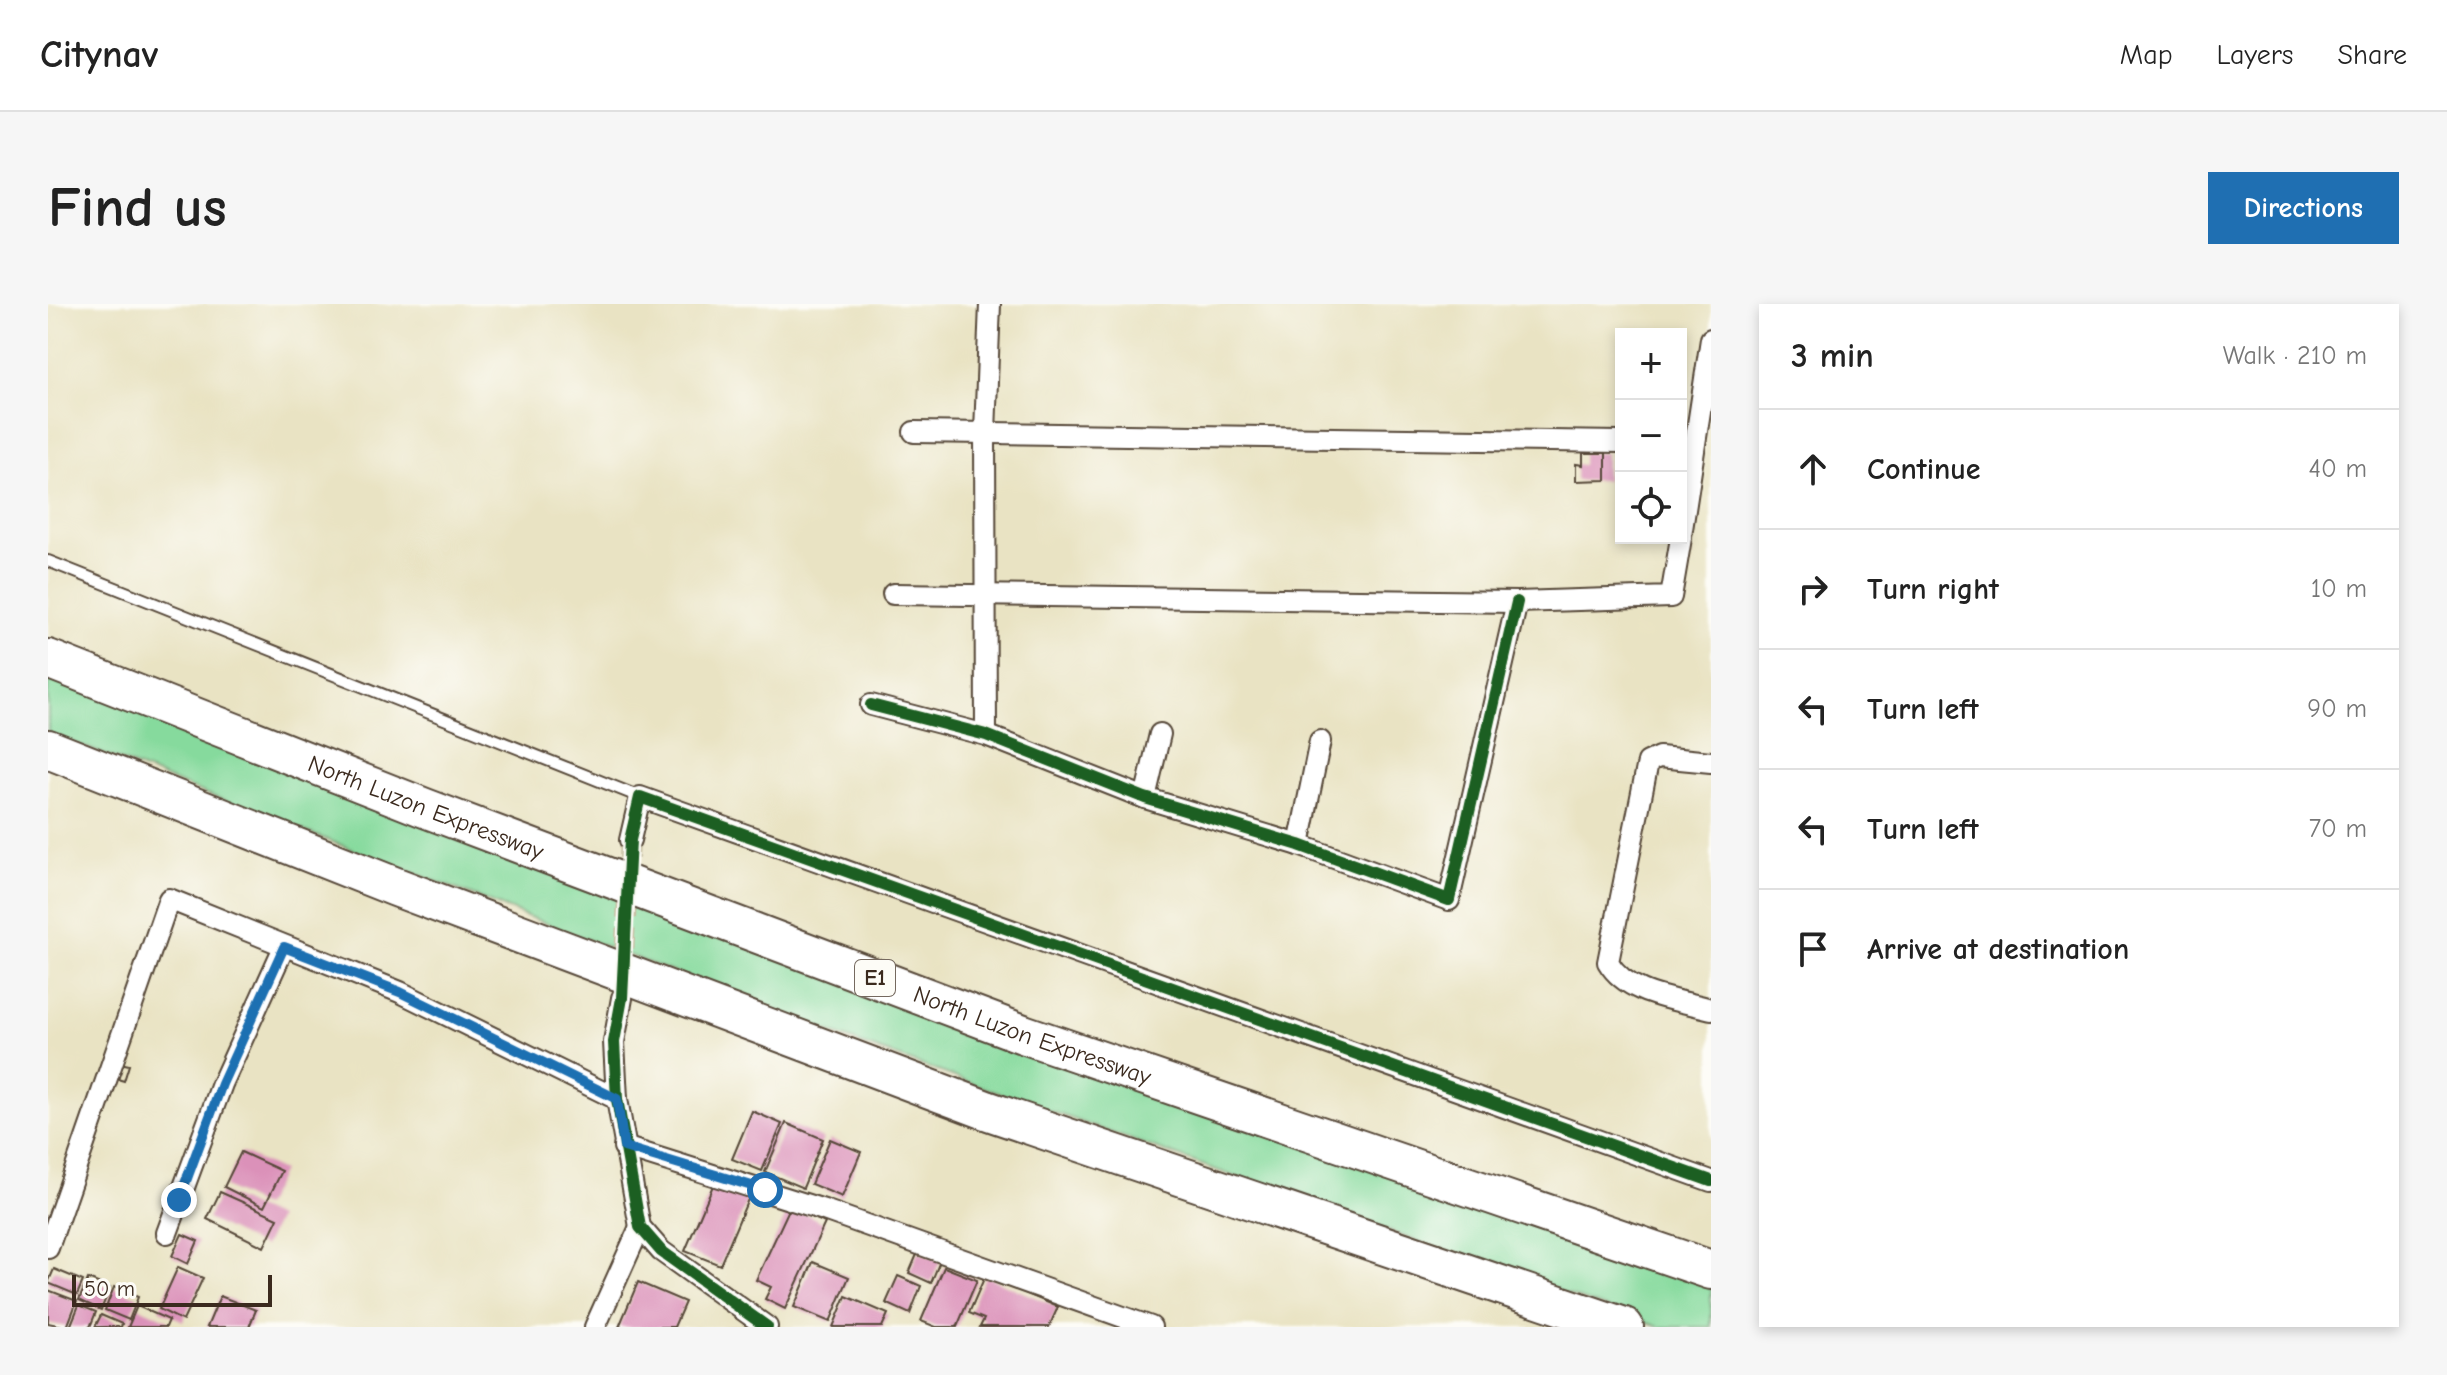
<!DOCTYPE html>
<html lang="en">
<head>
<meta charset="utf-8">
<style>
	:root { --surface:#fff; --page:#f6f6f6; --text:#222; --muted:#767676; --line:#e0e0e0; --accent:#1f6fb2 }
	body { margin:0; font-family:"Comic Neue",sans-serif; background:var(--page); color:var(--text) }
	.controls { position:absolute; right:24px; top:24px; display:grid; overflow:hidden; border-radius:0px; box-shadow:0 4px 12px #0003 }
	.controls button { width:72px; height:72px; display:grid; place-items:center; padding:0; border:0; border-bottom:2px solid var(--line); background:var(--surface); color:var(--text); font:40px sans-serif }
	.scale { position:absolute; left:24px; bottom:20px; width:200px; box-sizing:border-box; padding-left:8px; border:4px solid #3b2a1e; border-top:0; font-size:22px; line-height:28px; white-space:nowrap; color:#3b2a1e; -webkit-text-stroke:6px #fdfcf7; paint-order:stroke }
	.stop { position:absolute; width:24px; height:24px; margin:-18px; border:6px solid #1f6fb2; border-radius:50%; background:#fff }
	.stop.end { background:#1f6fb2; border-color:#fff; box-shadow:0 2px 8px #0008 }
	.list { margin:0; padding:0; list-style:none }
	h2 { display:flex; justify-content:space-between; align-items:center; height:104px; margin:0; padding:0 32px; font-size:34px }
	h2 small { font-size:26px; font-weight:400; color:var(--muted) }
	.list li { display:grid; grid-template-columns:52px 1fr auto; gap:24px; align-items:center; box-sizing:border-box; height:120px; padding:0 32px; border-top:2px solid var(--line) }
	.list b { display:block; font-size:30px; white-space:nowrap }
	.list em { font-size:26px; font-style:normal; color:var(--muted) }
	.icon { flex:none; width:44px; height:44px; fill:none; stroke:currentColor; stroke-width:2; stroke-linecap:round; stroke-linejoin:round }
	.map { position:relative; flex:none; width:1663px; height:1023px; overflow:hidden; border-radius:0px }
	header { display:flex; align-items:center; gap:48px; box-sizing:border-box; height:112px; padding:0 40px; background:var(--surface); border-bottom:2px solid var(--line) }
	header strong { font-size:38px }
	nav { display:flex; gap:44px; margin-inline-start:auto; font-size:28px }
	.intro { display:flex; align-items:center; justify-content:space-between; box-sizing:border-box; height:192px; padding:0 48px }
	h1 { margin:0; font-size:56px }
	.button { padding:20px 36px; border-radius:0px; background:var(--accent); color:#fff; font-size:28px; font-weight:700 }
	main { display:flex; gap:48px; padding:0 48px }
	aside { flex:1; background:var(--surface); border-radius:0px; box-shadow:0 4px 12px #0003 }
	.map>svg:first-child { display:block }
</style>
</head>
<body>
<header>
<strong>Citynav</strong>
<nav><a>Map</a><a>Layers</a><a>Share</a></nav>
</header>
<div class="intro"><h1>Find us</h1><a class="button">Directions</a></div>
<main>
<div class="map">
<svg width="1663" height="1023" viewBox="0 0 1663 1023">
	<rect width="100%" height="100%" fill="#fdfcf7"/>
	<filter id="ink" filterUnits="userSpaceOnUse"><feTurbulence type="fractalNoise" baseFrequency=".0125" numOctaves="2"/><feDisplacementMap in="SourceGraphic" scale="16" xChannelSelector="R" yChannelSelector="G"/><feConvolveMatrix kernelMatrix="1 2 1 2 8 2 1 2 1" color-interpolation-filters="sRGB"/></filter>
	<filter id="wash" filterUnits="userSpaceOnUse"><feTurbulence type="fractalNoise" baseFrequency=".006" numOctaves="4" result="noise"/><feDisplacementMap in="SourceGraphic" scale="32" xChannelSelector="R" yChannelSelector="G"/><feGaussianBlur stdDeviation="1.8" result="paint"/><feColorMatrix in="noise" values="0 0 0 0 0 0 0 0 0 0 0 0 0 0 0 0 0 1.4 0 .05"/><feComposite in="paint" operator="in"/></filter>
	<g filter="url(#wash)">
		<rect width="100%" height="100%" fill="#e9e3c3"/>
		<path fill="#86da9d" stroke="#60825e" stroke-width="2" d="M0,372L1663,984V1023H1611L808,738L0,429Z"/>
		<g id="blocks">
			<g fill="#db91b9">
				<path d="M1535,149H1558V176L1528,177V160L1535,161Z"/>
				<path d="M68,758L81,761L76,777L63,773Z"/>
				<path d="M704,807L734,820L714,867L684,855Z"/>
				<path d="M738,819L775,835L755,884L717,868Z"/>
				<path d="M782,835L813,848L794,893L763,880Z"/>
				<path d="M193,848L234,867L216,903L176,883Z"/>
				<path d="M666,879L701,893L672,961L637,947Z"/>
				<path d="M172,888L230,914L216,943L159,915Z"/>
				<path d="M742,903L777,919L737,1005L717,995L723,983L708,976Z"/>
				<path d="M134,930L150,937L140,960L124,952Z"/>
				<path d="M870,948L892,957L883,979L861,969Z"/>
				<path d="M765,958L801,973L782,1018L746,1003Z"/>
				<path d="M130,963L155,974L135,1017L111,1005Z"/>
				<path d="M896,963L929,976L909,1023H888L873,1017Z"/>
				<path d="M6,965L35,977L29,991L0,979Z"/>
				<path d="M850,972L873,982L862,1010L838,999Z"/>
				<path d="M937,972L1010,1003L1001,1023H932L936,1015L921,1009Z"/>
				<path d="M40,975L62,984L53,1006L31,996Z"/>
				<path d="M590,978L637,998L626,1023H571Z"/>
				<path d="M66,983L90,993L81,1016L57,1006Z"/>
				<path d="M0,986L29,997L19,1023L0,1019Z"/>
				<path d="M172,992L208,1006L201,1023H159Z"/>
				<path d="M798,992L840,1010L834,1023H785Z"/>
				<path d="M31,1001L48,1008L42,1023H22Z"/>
				<path d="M89,1002L121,1016L118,1023H80Z"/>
				<path d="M53,1011L74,1020L73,1023H47Z"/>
			</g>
		</g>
	</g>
	<g filter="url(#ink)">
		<use href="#blocks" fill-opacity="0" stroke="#554637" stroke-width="2"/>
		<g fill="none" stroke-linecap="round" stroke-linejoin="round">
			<path stroke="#c6bea2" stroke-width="20" stroke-dasharray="20 10" stroke-linecap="butt" d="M575,674L582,536"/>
			<defs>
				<path id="lane" d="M0,257L592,493"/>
				<g id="street">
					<path d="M866,128L1573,138"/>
					<path d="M1633,232L1663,35"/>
					<path d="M845,290L1469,298L1623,293L1633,234"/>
					<path d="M823,401L938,431L1097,494L1251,541L1401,596L1469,298"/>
					<path d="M938,431L937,128L942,0"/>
					<path d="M1663,458L1611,453L1600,458L1560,658C1580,692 1628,695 1663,705"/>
					<path d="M1097,494L1112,430"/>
					<path d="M582,536L592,493L1663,877"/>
					<path d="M1251,541L1272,437"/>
					<path d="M574,694L566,738L569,795L592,923L613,947L719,1023"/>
					<path d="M576,843L776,906L1103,1023"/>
					<path d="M119,929L174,780L236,643"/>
					<path d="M0,944L121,595L352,688L569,795"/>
					<path d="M547,1023L592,923"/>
				</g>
				<g id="highway">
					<path id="s1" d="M0,355L377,504L975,730L1663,966"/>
					<path d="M0,445L348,583L938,806L1576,1023"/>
				</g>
			</defs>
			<use href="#lane" stroke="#554637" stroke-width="14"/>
			<use href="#street" stroke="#554637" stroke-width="24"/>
			<use href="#highway" stroke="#554637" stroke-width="42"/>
			<use href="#lane" stroke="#fff" stroke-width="10"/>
			<use href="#street" stroke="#fff" stroke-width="20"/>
			<use href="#highway" stroke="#fff" stroke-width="38"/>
			<defs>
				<g id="cycleway">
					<path d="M823,401L938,431L1097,494L1251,541L1401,596L1469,298"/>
					<path d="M719,1023L613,947L592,923L569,795L566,738L574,694L582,536L592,493L1663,877"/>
				</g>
			</defs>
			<use href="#cycleway" stroke="#fdfcf7" stroke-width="17"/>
			<use href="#cycleway" stroke="#1b5e20" stroke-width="12"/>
		</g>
	</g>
	<g fill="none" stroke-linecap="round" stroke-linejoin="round" filter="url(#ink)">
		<path stroke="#1f6fb2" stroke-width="10" d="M131,896L174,780L236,643L352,688L569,795L576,843L717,886"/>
	</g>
	<g text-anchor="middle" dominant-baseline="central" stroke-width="6" stroke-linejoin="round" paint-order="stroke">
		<rect fill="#fdfcf7" stroke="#75695f" stroke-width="2" x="807" y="656" width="40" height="36" rx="6"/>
		<g font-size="22" font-weight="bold" fill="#3b2a1e">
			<text x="827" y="674">E1</text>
		</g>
		<g font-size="24" fill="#3b2a1e" stroke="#fdfcf7">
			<text stroke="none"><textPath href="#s1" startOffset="406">North Luzon Expressway</textPath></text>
			<text stroke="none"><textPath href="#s1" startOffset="1054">North Luzon Expressway</textPath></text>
		</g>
	</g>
</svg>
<div class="controls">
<button>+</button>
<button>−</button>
<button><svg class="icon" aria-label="locate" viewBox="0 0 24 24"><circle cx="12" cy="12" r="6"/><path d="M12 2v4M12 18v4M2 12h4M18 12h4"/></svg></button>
</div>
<div class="scale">50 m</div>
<div class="stop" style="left:717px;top:886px"></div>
<div class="stop end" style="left:131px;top:896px"></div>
</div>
<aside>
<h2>3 min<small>Walk · 210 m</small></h2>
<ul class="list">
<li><svg class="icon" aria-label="ahead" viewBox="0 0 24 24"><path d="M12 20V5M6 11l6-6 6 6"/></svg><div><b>Continue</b></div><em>40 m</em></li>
<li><svg class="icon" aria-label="right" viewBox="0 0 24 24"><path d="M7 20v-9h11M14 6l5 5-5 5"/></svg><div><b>Turn right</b></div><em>10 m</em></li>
<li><svg class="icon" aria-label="left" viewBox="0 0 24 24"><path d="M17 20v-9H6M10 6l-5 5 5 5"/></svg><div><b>Turn left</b></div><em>90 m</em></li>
<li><svg class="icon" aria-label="left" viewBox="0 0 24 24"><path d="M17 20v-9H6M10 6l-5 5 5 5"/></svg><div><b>Turn left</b></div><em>70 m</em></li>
<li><svg class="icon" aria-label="arrive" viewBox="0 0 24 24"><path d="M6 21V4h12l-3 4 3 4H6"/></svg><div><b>Arrive at destination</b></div></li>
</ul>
</aside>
</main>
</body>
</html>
